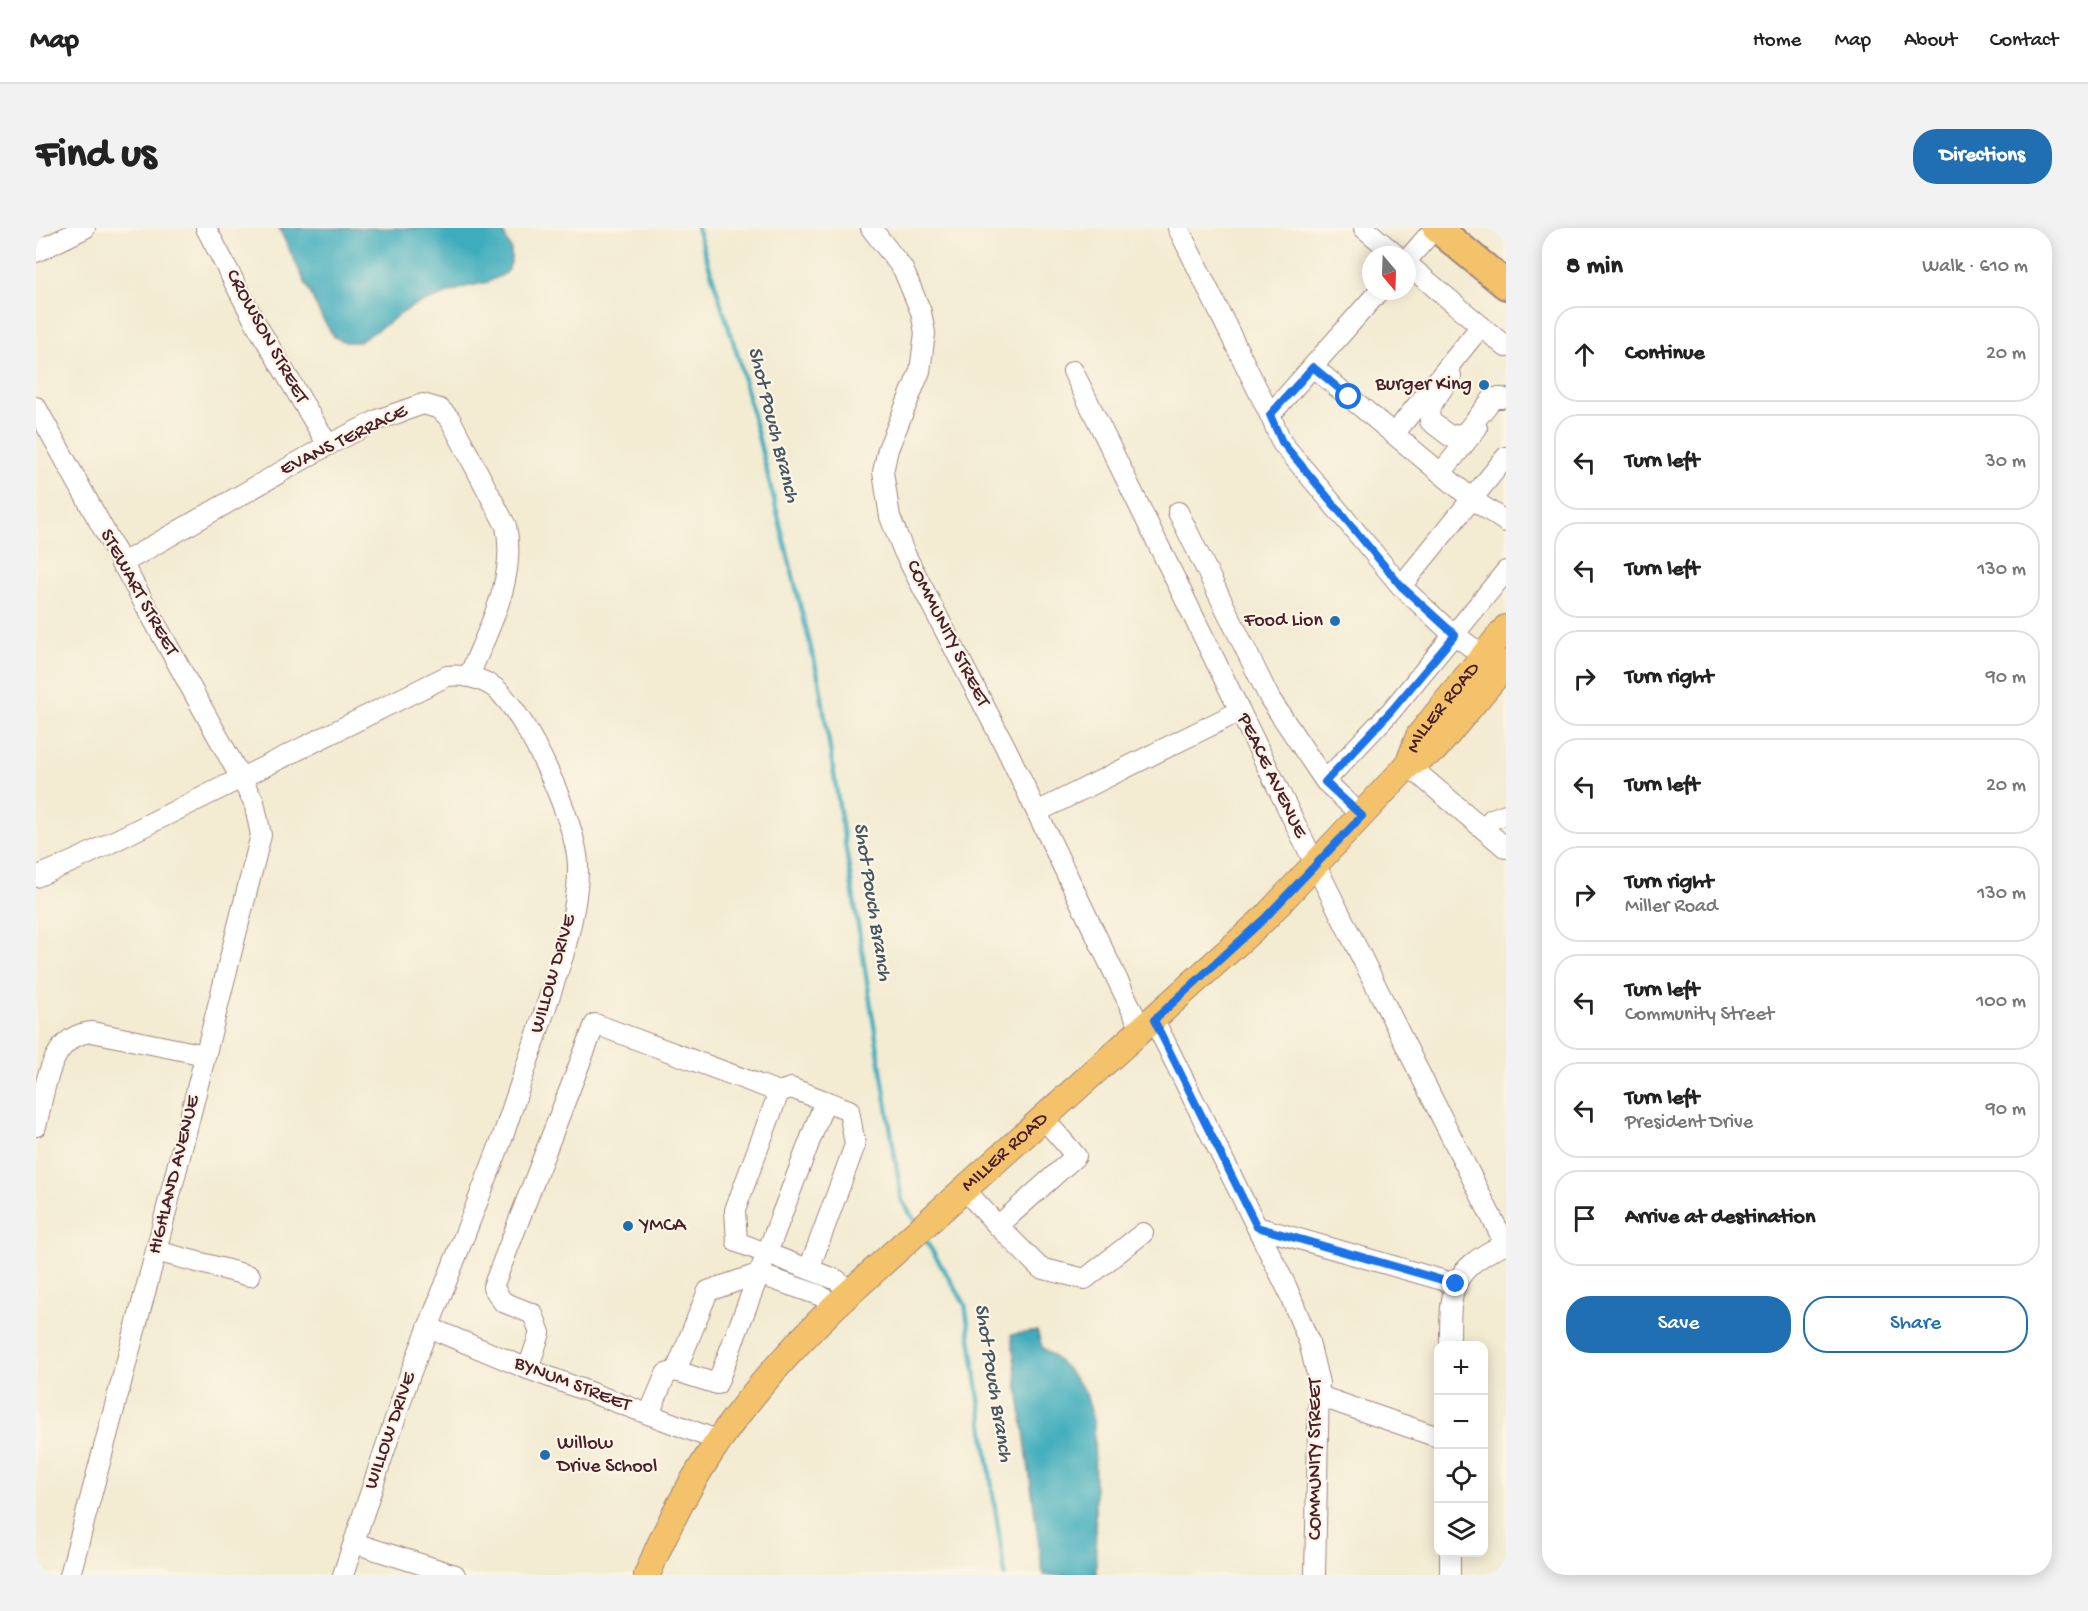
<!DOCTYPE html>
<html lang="en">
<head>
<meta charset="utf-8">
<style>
	:root { --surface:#fff; --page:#f2f2f2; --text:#222; --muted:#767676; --line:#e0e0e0; --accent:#1f6fb2 }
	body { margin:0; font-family:"Gochi Hand",sans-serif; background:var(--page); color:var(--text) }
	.controls { position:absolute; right:18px; bottom:18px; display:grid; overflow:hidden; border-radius:12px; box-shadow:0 3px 15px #0003 }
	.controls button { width:54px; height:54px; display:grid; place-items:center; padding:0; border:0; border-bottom:2px solid var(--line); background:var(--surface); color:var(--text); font:30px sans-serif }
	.compass { position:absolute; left:1326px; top:18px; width:54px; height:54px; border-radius:50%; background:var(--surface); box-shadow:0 3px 15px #0003; rotate:161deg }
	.stop { position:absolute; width:18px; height:18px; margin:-14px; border:4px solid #1a73e8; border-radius:50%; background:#fff }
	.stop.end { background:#1a73e8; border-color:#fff; box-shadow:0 2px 6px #0008 }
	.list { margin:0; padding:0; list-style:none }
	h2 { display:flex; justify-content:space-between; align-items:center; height:78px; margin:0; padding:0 24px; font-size:26px }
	h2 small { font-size:20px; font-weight:400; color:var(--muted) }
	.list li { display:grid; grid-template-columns:39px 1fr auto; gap:18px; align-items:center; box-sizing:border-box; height:96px; margin:0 12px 12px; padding:0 12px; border:2px solid var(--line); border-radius:24px }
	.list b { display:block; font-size:22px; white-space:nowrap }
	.list p { margin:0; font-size:20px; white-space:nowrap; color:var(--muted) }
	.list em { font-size:20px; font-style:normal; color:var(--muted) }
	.actions { display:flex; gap:12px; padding:18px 24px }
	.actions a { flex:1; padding:14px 0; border:2px solid var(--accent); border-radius:24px; text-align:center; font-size:21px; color:var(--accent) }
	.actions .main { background:var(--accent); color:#fff }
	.icon { flex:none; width:33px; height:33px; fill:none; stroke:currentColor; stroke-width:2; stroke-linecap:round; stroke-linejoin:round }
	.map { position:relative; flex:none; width:1470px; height:1347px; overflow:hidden; border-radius:24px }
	header { display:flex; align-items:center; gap:36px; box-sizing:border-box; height:84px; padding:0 30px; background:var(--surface); border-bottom:2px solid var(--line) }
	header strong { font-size:28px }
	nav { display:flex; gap:33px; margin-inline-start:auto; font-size:21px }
	.intro { display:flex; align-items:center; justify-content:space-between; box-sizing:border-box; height:144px; padding:0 36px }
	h1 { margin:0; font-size:42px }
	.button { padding:15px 27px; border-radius:24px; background:var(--accent); color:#fff; font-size:21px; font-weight:700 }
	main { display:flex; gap:36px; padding:0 36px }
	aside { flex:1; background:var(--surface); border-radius:24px; box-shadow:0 3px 15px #0003 }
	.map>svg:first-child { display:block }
</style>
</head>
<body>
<header>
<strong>Map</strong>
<nav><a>Home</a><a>Map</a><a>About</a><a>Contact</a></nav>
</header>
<div class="intro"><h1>Find us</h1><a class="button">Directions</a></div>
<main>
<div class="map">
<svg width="1470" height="1347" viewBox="0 0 1470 1347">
	<rect width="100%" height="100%" fill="#fcf5e5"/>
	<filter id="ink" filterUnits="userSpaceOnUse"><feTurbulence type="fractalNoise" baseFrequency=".0167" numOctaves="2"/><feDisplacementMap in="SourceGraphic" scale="12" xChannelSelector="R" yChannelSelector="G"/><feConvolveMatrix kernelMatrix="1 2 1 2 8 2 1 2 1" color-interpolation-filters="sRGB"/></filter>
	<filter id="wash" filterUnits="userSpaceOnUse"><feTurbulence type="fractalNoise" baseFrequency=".008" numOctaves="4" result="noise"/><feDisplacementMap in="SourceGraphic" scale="24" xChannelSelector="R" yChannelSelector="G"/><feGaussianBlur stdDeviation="1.35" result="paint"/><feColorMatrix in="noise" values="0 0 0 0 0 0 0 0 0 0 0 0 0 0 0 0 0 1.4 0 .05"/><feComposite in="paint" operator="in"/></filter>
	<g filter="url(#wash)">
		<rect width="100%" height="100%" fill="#f3ebd2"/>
		<g fill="#3eacbc" stroke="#446674" stroke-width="1.5">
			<path d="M243,0H465L475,21V35L470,45L452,54L429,59L377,78L323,114H310L298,109L285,88Z"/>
			<path d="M1001,1103L1006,1119L1029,1139L1049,1163L1058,1192L1060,1347H1007L975,1107Z"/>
		</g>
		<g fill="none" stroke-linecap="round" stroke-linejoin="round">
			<g stroke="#3eacbc" stroke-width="4.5">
				<path d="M661,0L703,132L783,452L866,973L880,995"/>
				<path d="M887,1008L929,1076L969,1347"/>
			</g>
		</g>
	</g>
	<g filter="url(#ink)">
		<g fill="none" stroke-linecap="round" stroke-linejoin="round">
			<defs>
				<g id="minor">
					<path d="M170,0L219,94L292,217"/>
					<path d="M835,0L867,41L885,84L889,105L884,143L852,221L847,244L854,289L868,324L970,520L1106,803"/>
					<path d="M1142,0L1234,187"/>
					<path d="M1328,0L1360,27"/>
					<path d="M0,24L49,0"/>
					<path d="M1371,32L1399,0"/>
					<path d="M1371,36L1470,119"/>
					<path d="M1343,63L1234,187L1246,215L1365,358L1410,400L1459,437"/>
					<path d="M1277,139L1436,271L1470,294"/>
					<path d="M1412,139L1415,148L1393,180L1394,193L1415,209L1430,204L1457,170H1466"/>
					<path d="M1037,143L1280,638L1469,1016"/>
					<path d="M0,179L218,574L225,607L120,1023L34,1347"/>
					<path d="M1358,206L1445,98"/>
					<path d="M1405,245L1441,200"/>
					<path d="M1142,284L1234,471L1289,553"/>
					<path d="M85,336L292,217L344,191L387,176L404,181L414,191L470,298C481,351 452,401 433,448"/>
					<path d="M1365,358L1470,229"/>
					<path d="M1372,537L1470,620"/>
					<path d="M1001,584L1204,483"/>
					<path d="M1326,588L1289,553L1356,482L1470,343"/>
					<path d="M1449,602L1456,591L1470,586"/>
					<path d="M0,649L40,632L411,448C427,446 445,450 459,460C491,486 541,596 542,637C543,666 535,699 527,728L466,911L373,1149L307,1347"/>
					<path d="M1118,792L1251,1060L1273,1114L1283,1155L1279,1347"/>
					<path d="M743,864L699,982L701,1014L801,1052L814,1064"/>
					<path d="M789,873L681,1156L640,1143L672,1063L722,1046L783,1067L800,1077"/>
					<path d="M1008,891L1040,928L962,998L1004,1040L1049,1051L1107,1005"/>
					<path d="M0,898C9,864 12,807 56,804L169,827"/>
					<path d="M928,961L962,998"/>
					<path d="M1221,999L1420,1056"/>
					<path d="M120,1023L214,1048"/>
					<path d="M392,1099L492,1141L681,1212"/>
					<path d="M1414,1118C1414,1058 1414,1043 1470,1015"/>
					<path d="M492,1141L504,1105L497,1086L467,1074L457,1059L559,796L743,864L755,860L813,882L819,917L773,1041"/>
					<path d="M1283,1168L1402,1209"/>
					<path d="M613,1186L630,1146L640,1143"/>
					<path d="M318,1315L419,1347"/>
					<path d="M1414,1347V1324"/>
				</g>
				<g id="major">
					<path id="s1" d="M1372,537L1383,508L1470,400"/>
					<path id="s2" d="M611,1347C655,1237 716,1159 800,1077L1229,690L1372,537L1399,521L1470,436"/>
				</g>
				<path id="highway" d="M1401,0L1470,57"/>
			</defs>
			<use href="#minor" stroke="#9e857e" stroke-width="22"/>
			<use href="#major" stroke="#9e857e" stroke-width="28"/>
			<use href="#highway" stroke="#9e857e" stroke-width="32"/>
			<use href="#minor" stroke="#fff" stroke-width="20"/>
			<use href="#major" stroke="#f3c26a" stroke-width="26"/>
			<use href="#highway" stroke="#f3c26a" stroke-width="28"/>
		</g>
	</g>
	<g fill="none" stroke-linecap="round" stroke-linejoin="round" filter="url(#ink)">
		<path stroke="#1a73e8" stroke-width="8" d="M1313,169L1277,139L1234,187L1246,214L1365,358L1419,407L1356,482L1289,554L1326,588L1229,690L1118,792L1221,999L1420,1056"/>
	</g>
	<g fill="#1f6fb2" stroke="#fcf5e5" stroke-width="2">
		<circle cx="1448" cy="157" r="6"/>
		<circle cx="1299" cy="393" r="6"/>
		<circle cx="592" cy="998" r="6"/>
		<circle cx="509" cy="1227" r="6"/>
	</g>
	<g text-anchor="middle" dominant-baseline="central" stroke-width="4.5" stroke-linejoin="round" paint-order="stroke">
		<g font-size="20" fill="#4a1f2b" stroke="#fcf5e5">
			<text transform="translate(230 109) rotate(61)">CROWSON STREET</text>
			<text transform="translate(308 213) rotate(-26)">EVANS TERRACE</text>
			<text transform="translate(102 365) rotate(61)">STEWART STREET</text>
			<text transform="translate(911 406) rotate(63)">COMMUNITY STREET</text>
			<text stroke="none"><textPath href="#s1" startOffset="68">MILLER ROAD</textPath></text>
			<text transform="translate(1235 548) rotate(64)">PEACE AVENUE</text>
			<text transform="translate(518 746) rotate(-74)">WILLOW DRIVE</text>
			<text stroke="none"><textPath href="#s2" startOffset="560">MILLER ROAD</textPath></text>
			<text transform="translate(139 947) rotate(-76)">HIGHLAND AVENUE</text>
			<text transform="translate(536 1157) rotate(21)">BYNUM STREET</text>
			<text transform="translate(355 1203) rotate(-71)">WILLOW DRIVE</text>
			<text transform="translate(1280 1231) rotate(-90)">COMMUNITY STREET</text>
		</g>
		<g font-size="20" fill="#4a1f2b" stroke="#fcf5e5" text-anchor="end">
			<text x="1436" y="157">Burger King</text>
			<text x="1287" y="393">Food Lion</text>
			<text x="604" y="998" text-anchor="start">YMCA</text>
			<text x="521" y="1216" text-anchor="start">Willow<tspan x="521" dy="23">Drive School</tspan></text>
		</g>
		<g font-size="21" font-style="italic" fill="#455765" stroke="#fcf5e5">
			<text transform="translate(736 197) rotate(76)">Shot Pouch Branch</text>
			<text transform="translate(835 674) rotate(81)">Shot Pouch Branch</text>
			<text transform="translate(956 1155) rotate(81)">Shot Pouch Branch</text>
		</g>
	</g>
</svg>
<div class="controls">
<button>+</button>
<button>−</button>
<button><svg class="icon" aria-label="locate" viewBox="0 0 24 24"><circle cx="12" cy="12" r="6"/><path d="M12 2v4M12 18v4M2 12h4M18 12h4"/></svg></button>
<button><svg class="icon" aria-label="layers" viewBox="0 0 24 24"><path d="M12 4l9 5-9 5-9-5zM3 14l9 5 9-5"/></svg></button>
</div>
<svg class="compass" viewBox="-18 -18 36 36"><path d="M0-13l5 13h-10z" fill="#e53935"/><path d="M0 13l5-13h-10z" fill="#767676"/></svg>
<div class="stop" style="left:1313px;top:169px"></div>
<div class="stop end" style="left:1420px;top:1056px"></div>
</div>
<aside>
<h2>8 min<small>Walk · 610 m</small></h2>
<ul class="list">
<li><svg class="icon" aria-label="ahead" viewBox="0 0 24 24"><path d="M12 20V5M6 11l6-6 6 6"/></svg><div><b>Continue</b></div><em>20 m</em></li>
<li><svg class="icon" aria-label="left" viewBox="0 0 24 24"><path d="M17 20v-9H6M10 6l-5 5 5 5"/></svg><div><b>Turn left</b></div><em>30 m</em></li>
<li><svg class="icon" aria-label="left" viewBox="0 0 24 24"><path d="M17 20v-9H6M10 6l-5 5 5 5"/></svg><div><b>Turn left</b></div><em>130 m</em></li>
<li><svg class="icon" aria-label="right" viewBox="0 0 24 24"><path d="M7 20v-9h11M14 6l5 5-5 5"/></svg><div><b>Turn right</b></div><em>90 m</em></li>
<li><svg class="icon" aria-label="left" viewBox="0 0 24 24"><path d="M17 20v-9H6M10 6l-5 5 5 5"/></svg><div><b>Turn left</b></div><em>20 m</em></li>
<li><svg class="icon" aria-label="right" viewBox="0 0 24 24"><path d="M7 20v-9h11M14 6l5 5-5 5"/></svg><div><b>Turn right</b><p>Miller Road</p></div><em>130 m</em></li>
<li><svg class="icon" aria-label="left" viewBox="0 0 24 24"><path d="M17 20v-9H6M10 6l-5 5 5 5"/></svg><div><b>Turn left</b><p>Community Street</p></div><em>100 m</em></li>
<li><svg class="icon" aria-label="left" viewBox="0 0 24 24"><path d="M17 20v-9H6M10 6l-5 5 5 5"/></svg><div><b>Turn left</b><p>President Drive</p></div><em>90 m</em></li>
<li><svg class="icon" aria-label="arrive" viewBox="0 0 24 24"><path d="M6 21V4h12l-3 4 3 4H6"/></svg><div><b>Arrive at destination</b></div></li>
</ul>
<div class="actions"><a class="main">Save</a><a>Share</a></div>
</aside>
</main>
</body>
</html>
